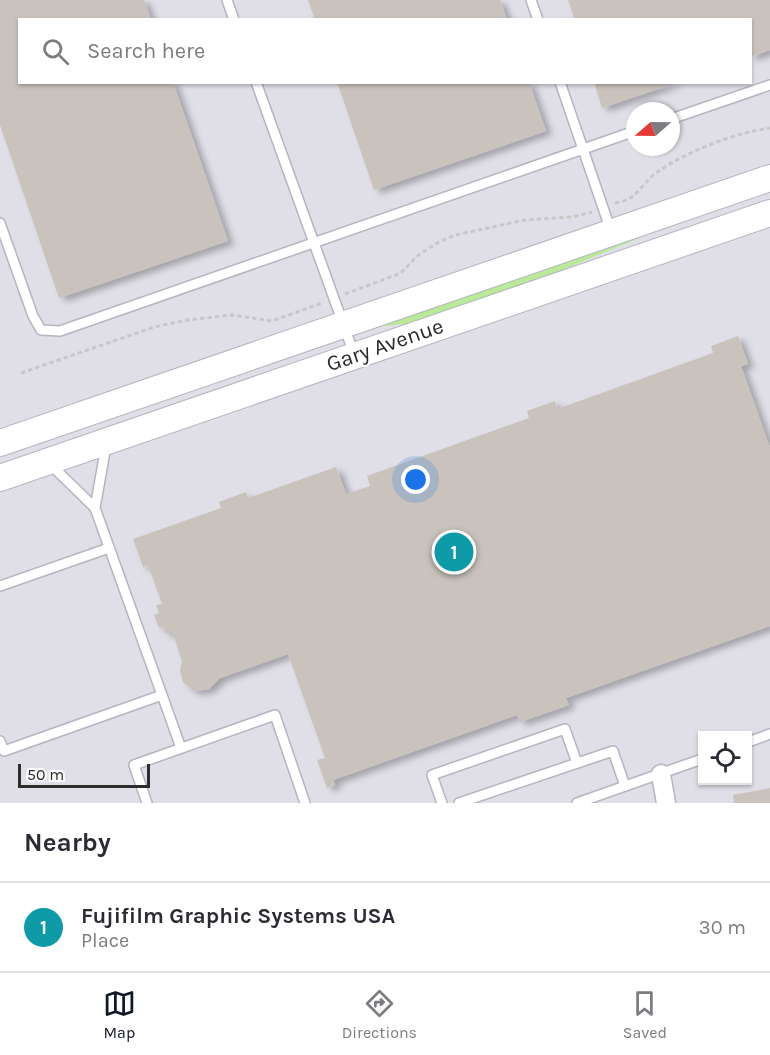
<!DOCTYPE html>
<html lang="en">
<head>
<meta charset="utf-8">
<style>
	:root { --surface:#fff; --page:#f7f7f7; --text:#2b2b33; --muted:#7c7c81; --line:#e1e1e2; --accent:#111827 }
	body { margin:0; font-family:Karla,sans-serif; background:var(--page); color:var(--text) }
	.controls { position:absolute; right:18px; bottom:18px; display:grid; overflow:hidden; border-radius:0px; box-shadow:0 2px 4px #0004 }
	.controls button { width:54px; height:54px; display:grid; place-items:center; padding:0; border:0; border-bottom:2px solid var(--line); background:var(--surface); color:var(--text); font:30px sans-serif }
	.compass { position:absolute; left:626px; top:102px; width:54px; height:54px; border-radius:50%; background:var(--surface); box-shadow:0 2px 4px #0004; rotate:250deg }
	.scale { position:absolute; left:18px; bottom:15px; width:132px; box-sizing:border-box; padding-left:6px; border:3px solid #2c2c2c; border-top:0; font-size:16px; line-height:21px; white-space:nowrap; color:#2c2c2c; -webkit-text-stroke:4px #fff; paint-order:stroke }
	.you { position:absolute; left:416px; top:480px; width:21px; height:21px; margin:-15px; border:4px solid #fff; border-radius:50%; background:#1a73e8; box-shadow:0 0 0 9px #1a73e833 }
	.badge { display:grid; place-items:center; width:39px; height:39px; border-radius:50%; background:var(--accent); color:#fff; font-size:20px; font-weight:700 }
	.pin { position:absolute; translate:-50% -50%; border:3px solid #fff; box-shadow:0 2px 6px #0006 }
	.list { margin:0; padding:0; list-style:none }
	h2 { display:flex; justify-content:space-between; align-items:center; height:78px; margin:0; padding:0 24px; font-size:26px }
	h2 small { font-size:20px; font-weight:400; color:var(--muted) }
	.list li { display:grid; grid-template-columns:39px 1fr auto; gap:18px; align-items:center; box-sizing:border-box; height:90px; padding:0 24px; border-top:2px solid var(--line) }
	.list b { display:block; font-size:22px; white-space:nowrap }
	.list p { margin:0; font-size:20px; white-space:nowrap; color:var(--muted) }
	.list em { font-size:20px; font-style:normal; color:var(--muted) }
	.icon { flex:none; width:33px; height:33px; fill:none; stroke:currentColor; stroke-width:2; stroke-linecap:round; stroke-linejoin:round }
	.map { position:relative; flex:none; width:770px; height:803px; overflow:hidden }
	.search { position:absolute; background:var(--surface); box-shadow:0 2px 4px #0004; left:18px; right:18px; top:18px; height:66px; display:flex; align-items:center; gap:15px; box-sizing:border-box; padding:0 21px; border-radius:0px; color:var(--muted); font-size:22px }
	.sheet { height:168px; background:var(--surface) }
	nav { display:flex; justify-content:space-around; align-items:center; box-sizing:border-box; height:84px; border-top:2px solid var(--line); background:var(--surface); font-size:16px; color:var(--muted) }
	nav a { display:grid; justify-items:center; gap:3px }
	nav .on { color:var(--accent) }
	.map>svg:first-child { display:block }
</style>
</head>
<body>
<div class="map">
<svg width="770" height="803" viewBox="0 0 770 803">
	<defs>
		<filter id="shadow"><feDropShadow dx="6" dy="4" stdDeviation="3" flood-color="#0004"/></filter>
	</defs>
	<rect width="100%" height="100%" fill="#efe6de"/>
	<path fill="#e0dfe7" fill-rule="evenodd" d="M0,0H770V803H0ZM20,20H750V82H20ZM635,111H671V147H635ZM702,736H748V780H702Z"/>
	<path fill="#bae997" d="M640,235L642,237L520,287L414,323L385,326L383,323Z"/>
	<g fill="#cac3bd" filter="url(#shadow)">
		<path d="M0,0H144L151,20H20V82H173L228,241L59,298L0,125Z"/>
		<path d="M308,0H500L507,20H315Z"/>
		<path d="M568,0H770V50L750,57V20H575Z"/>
		<path d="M337,82H529L546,131L374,190Z"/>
		<path d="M594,82H676V83L602,108Z"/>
		<path d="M738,336L748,364L741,366L770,448V626L566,698L569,705L520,722L517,715L333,780L335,785L327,788L317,760L325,758L288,654L220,678L209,689L194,691L183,682L180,670L182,661L172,631L166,634L163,626L159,628L154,615L159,613L156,605L162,604L148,565L143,567L133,539L221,508L219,502L246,492L248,498L336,467L346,494L370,486L367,476L529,418L527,411L555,401L557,409L713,353L711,346Z"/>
		<path d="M770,788V803H734L733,795Z"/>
	</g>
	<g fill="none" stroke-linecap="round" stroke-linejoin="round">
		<defs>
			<g id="service">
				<path d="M227,0L234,20"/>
				<path d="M531,0L538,20"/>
				<path d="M256,82L354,354"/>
				<path d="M560,82L611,231"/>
				<path d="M671,119L770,85"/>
				<path d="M0,223L33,316L41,330L60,331L635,131"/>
				<path d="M50,464L95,508L181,748"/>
				<path d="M95,508L106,446"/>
				<path d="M0,586L109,548"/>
				<path d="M0,741L4,751L162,695"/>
				<path d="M748,742L770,734"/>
				<path d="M147,803L134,765L275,715L305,803"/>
				<path d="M442,803L432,775L565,729L577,763"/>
				<path d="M459,803L613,751L625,786"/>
				<path d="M577,803L702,759"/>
			</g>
			<path id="minor" d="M661,774L666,803"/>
			<g id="secondary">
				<path d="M0,443L770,178"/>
				<path d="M0,478L770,213"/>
			</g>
		</defs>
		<use href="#service" stroke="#b2b6c1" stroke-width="12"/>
		<use href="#minor" stroke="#b2b6c1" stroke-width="21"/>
		<use href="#secondary" stroke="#b2b6c1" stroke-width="28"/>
		<g stroke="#c8c8c8" stroke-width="3" stroke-dasharray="4.5 3" stroke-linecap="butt">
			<path d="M615,203C619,202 625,201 629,199C639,193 646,180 656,173C685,152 734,133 770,128"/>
			<path d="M345,294L401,273L416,257L435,244L455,235L525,220L572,217L592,212"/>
			<path d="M21,373L154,327L187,320L232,315L272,321L322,303"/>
		</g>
		<use href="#service" stroke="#fff" stroke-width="9"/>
		<use href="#minor" stroke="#fff" stroke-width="18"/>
		<use href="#secondary" stroke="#fff" stroke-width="26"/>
	</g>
	<g text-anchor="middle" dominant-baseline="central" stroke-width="4.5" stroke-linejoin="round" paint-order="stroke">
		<g font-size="22" fill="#2c2c2c" stroke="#fff">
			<text transform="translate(385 345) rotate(-19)">Gary Avenue</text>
		</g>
	</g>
</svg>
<div class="controls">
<button><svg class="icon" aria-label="locate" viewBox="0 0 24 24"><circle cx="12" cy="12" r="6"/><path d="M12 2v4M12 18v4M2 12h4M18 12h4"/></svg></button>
</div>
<svg class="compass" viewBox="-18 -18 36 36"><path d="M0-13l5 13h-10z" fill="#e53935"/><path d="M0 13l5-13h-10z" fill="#7c7c81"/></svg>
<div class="scale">50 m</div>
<div class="you"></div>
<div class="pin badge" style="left:454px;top:552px;background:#0f9aa8">1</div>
<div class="search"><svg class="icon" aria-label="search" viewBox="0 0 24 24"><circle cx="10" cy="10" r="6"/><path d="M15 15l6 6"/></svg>Search here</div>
</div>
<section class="sheet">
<h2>Nearby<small></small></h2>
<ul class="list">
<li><span class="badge" style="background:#0f9aa8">1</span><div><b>Fujifilm Graphic Systems USA</b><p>Place</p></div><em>30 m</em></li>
</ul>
</section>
<nav>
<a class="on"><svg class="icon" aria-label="map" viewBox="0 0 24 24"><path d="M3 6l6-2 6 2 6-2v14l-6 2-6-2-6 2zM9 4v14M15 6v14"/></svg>Map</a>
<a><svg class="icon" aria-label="directions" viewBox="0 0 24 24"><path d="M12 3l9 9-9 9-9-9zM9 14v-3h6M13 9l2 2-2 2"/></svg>Directions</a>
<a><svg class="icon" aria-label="saved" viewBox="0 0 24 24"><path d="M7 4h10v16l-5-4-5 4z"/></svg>Saved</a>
</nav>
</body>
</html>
